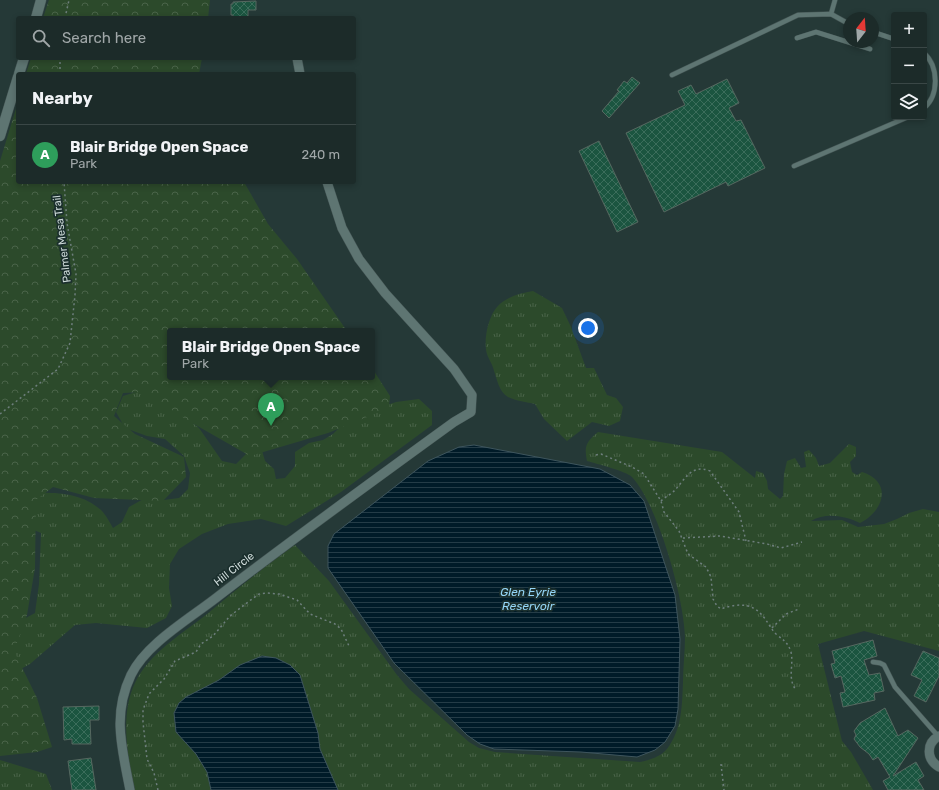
<!DOCTYPE html>
<html lang="en">
<head>
<meta charset="utf-8">
<style>
	:root { --surface:#1c2b29; --page:#293735; --text:#f1f3f6; --muted:#a0a7a8; --line:#3a4746; --accent:#e9aa38 }
	body { margin:0; font-family:Rubik,sans-serif; background:var(--page); color:var(--text) }
	.controls { position:absolute; right:12px; top:12px; display:grid; overflow:hidden; border-radius:4px; box-shadow:0 2px 6px #0003 }
	.controls button { width:36px; height:36px; display:grid; place-items:center; padding:0; border:0; border-bottom:1px solid var(--line); background:var(--surface); color:var(--text); font:20px sans-serif }
	.compass { position:absolute; left:843px; top:12px; width:36px; height:36px; border-radius:50%; background:var(--surface); box-shadow:0 2px 6px #0003; rotate:17deg }
	.you { position:absolute; left:588px; top:328px; width:14px; height:14px; margin:-10px; border:3px solid #fff; border-radius:50%; background:#1a73e8; box-shadow:0 0 0 6px #1a73e833 }
	.badge { display:grid; place-items:center; width:26px; height:26px; border-radius:50%; background:var(--accent); color:#fff; font-size:13px; font-weight:700 }
	.pin { position:absolute; translate:-50% -33px; filter:drop-shadow(0 1px 2px #0008) }
	.pin::after { content:''; position:absolute; top:21px; width:14px; height:12px; background:inherit; clip-path:polygon(0 0,100% 0,50% 100%) }
	.popup { position:absolute; left:167px; top:328px; width:208px; height:52px; box-sizing:border-box; display:grid; place-content:center; border-radius:4px; background:var(--surface); filter:drop-shadow(0 1px 3px #0005); font-size:13px; white-space:nowrap; color:var(--muted) }
	.popup b { font-size:15px; color:var(--text) }
	.popup::after { content:''; position:absolute; left:50%; top:100%; margin-left:-8px; border:8px solid transparent; border-top-color:var(--surface) }
	.list { margin:0; padding:0; list-style:none }
	h2 { display:flex; justify-content:space-between; align-items:center; height:52px; margin:0; padding:0 16px; font-size:17px }
	h2 small { font-size:13px; font-weight:400; color:var(--muted) }
	.list li { display:grid; grid-template-columns:26px 1fr auto; gap:12px; align-items:center; box-sizing:border-box; height:60px; padding:0 16px; border-top:1px solid var(--line) }
	.list b { display:block; font-size:15px; white-space:nowrap }
	.list p { margin:0; font-size:13px; white-space:nowrap; color:var(--muted) }
	.list em { font-size:13px; font-style:normal; color:var(--muted) }
	.icon { flex:none; width:22px; height:22px; fill:none; stroke:currentColor; stroke-width:2; stroke-linecap:round; stroke-linejoin:round }
	.map { position:relative; flex:none; width:939px; height:790px; overflow:hidden }
	.search { position:absolute; background:var(--surface); box-shadow:0 2px 6px #0003; left:16px; top:16px; width:340px; height:44px; display:flex; align-items:center; gap:10px; box-sizing:border-box; padding:0 14px; border-radius:4px; color:var(--muted); font-size:15px }
	.panel { position:absolute; background:var(--surface); box-shadow:0 2px 6px #0003; left:16px; top:72px; width:340px; height:112px; border-radius:4px }
	.map>svg:first-child { display:block }
</style>
</head>
<body>
<div class="map">
<svg width="939" height="790" viewBox="0 0 939 790">
	<defs>
		<pattern id="grass-tufts" width="24" height="20" patternUnits="userSpaceOnUse"><rect width="24" height="20" fill="#2c4a2b"/><path d="M3 7l-1-3M5 7V3M7 7l1-3M15 17l-1-3M17 17v-4M19 17l1-3" fill="none" stroke="#4a6449"/></pattern>
		<pattern id="park-crowns" width="20" height="18" patternUnits="userSpaceOnUse"><rect width="20" height="18" fill="#2c4a2b"/><path d="M2 6a3 3 0 1 1 6 0M12 15a3 3 0 1 1 6 0" fill="none" stroke="#4a6449"/></pattern>
		<pattern id="water-rules" width="6" height="5" patternUnits="userSpaceOnUse"><rect width="6" height="5" fill="#001b28"/><path d="M0 2.5h6" fill="none" stroke="#243c47"/></pattern>
		<pattern id="building-cross-hatch" width="8" height="8" patternUnits="userSpaceOnUse"><rect width="8" height="8" fill="#1b5540"/><path d="M0 0l8 8M0 8l8-8" fill="none" stroke="#3b6d5b"/></pattern>
	</defs>
	<rect width="100%" height="100%" fill="#253937"/>
	<g fill="url(#grass-tufts)">
		<path d="M533,291L562,308L571,327L586,368H594L607,395L616,398L623,407L620,421L609,426L592,422L567,441L544,419L535,404C527,402 516,401 508,397C499,392 497,379 494,371C493,365 489,360 487,354C483,341 488,317 497,307C506,297 520,293 533,291Z"/>
		<path d="M153,391L199,428L222,461L236,464L246,454L249,438L261,447L265,461L274,469L276,479L285,478L295,466V452L309,443L323,440L333,434L349,418L396,402L419,399L432,411V425L341,492L286,526L261,519L228,524L202,534L179,549L170,564L169,588L172,606L166,618L147,628L96,623L75,625L30,664L6,677L0,602L24,619L35,613L39,584L41,533L27,527L29,493C54,492 81,492 101,510C106,515 110,523 113,528L122,522L129,507L147,497L164,500L179,498L188,489L190,473L184,456L165,439L147,436L125,428L116,412L123,396L136,392Z"/>
		<path d="M598,432L722,452L755,478L756,471L763,473L767,481L768,489L780,499L783,496L784,474L787,461L795,458L801,468L806,467L804,452L809,450L816,458L819,466L830,463L849,444L856,447V456L850,462L852,472L857,475L862,472C893,482 884,511 860,523C845,516 826,512 811,521L842,520L858,527L884,524L897,519L909,513L923,509L939,512V651L864,631L818,644L842,741L851,752L873,790H135C127,757 120,714 135,683C149,653 182,634 207,614C236,590 265,566 295,545L329,581L397,675L409,689L469,742L479,748L495,752L640,762C650,760 660,757 667,749C682,729 682,706 683,682C683,667 685,652 685,637C684,598 658,505 632,477C626,471 597,464 587,461C584,446 586,442 598,432Z"/>
		<path d="M0,760L46,774L52,790H0Z"/>
	</g>
	<g fill="url(#park-crowns)">
		<path d="M49,0H210L208,18H43Z"/>
		<path d="M31,58H202L199,74H26Z"/>
		<path d="M18,102V182H244L268,224L297,259L347,331H170V377H372V368L390,396L389,408L328,433L250,456L187,420L145,392L123,393L114,416L135,434L184,457L186,477L163,501L94,498L53,487L36,500L35,568L27,615L14,651L37,698L52,747L37,752L0,756V161Z"/>
	</g>
	<g fill="url(#water-rules)" stroke="#3e555d">
		<path d="M474,445L600,469L630,485L644,501L675,595L680,639L678,709L675,726L665,742L655,750L637,757L581,752L494,749L480,744L467,735L394,663L328,568V546L334,534L428,461L459,447Z"/>
		<path d="M262,656L276,658L290,665L300,675L318,733L320,749L338,790H211L207,772L196,754L176,732L174,713L179,703L186,697L219,680L240,665Z"/>
	</g>
	<g fill="url(#building-cross-hatch)" stroke="#566860">
		<path d="M256,1V10H248V18H233V15H231V4H233V2Z"/>
		<path d="M632,77L640,83L609,118L602,111L619,91L617,90L624,81L627,83Z"/>
		<path d="M727,79L739,103L729,108L736,121L741,120L765,168L728,186L726,182L664,212L626,133L685,105L678,91L691,85L696,94Z"/>
		<path d="M599,141L638,222L617,232L579,151Z"/>
		<path d="M873,640L877,656L864,660L869,675L880,673L884,691L874,693L875,700L843,707L840,693L845,692L841,676L835,678L831,664L835,663L832,651Z"/>
		<path d="M923,651L939,658V676L926,702L914,696L922,680L911,675Z"/>
		<path d="M99,706V720H90L91,744H72V739L64,740L63,707Z"/>
		<path d="M885,708L898,736L908,730L918,738L893,776L916,762L924,776L918,780L924,790H888L883,781L890,777L878,757L873,760L869,754L860,747L854,739L856,735L854,731L860,723Z"/>
		<path d="M91,758L96,790H72L68,761Z"/>
	</g>
	<g fill="none" stroke-linecap="round" stroke-linejoin="round">
		<defs>
			<g id="service">
				<path d="M831,14L835,0"/>
				<path d="M873,32L894,39"/>
				<path d="M797,38L816,32L870,49"/>
				<path d="M924,53C939,67 939,95 924,108"/>
				<path d="M672,75L798,15L831,14L849,24"/>
				<path d="M794,166L908,117"/>
				<path d="M873,662L880,663L884,665L895,687L938,736"/>
			</g>
			<g id="minor">
				<path d="M297,58L300,74"/>
				<path d="M939,736C926,743 926,759 939,767"/>
				<path d="M130,790C122,748 112,715 131,675C146,644 189,619 216,598C294,538 374,480 454,422L471,412L472,395L454,369L385,293L359,259L342,228L327,182"/>
			</g>
			<g id="secondary">
				<path d="M36,18L41,0"/>
				<path d="M19,74L24,58"/>
				<path d="M0,136L18,77"/>
			</g>
		</defs>
		<use href="#service" stroke="#435453" stroke-width="5.5"/>
		<use href="#minor" stroke="#435453" stroke-width="10"/>
		<use href="#secondary" stroke="#435453" stroke-width="11"/>
		<g stroke="#6e7f7d" stroke-width="1.5" stroke-dasharray="2 3" stroke-linecap="butt">
			<path d="M65,18L69,0"/>
			<path d="M60,74V58"/>
			<path d="M0,414L58,369L70,343L75,295L76,274L67,223L64,182"/>
			<path d="M596,455L601,454L632,467L644,474L661,501L664,512L679,531L688,554L706,567L711,577L713,599L717,606L721,609C735,604 750,602 761,614C767,620 770,628 776,634C783,640 788,642 791,652C794,666 787,678 796,690"/>
			<path d="M661,501C664,498 668,496 672,493C684,482 690,463 710,471L739,512L746,541"/>
			<path d="M683,538L720,536L767,544L781,548L802,542"/>
			<path d="M772,628L786,614L799,609"/>
			<path d="M721,764L724,790"/>
			<path d="M158,790L154,773L147,759L143,722V710L149,694L164,679L175,661L196,652L201,644L213,636L230,616L252,599L259,594L267,593L279,594L297,600L310,614L335,624L341,629L349,646"/>
		</g>
		<use href="#service" stroke="#5e7572" stroke-width="4.5"/>
		<use href="#minor" stroke="#5e7572" stroke-width="9"/>
		<use href="#secondary" stroke="#5e7572" stroke-width="10"/>
	</g>
	<g text-anchor="middle" dominant-baseline="central" stroke-width="3.5" stroke-linejoin="round" paint-order="stroke">
		<g font-size="11" fill="#cfdbda" stroke="#1b2f2d">
			<text transform="translate(62 239) rotate(-97)">Palmer Mesa Trail</text>
			<text transform="translate(234 569) rotate(-38)">Hill Circle</text>
		</g>
		<g font-size="12" font-style="italic" fill="#95d6f7" stroke="#1b2f2d">
			<text x="528" y="592">Glen Eyrie<tspan x="528" dy="14">Reservoir</tspan></text>
		</g>
	</g>
</svg>
<div class="controls">
<button>+</button>
<button>−</button>
<button><svg class="icon" aria-label="layers" viewBox="0 0 24 24"><path d="M12 4l9 5-9 5-9-5zM3 14l9 5 9-5"/></svg></button>
</div>
<svg class="compass" viewBox="-18 -18 36 36"><path d="M0-13l5 13h-10z" fill="#e53935"/><path d="M0 13l5-13h-10z" fill="#a0a7a8"/></svg>
<div class="you"></div>
<div class="pin badge" style="left:271px;top:426px;background:#2e9e5b">A</div>
<div class="popup"><b>Blair Bridge Open Space</b>Park</div>
<div class="search"><svg class="icon" aria-label="search" viewBox="0 0 24 24"><circle cx="10" cy="10" r="6"/><path d="M15 15l6 6"/></svg>Search here</div>
<section class="panel">
<h2>Nearby<small></small></h2>
<ul class="list">
<li><span class="badge" style="background:#2e9e5b">A</span><div><b>Blair Bridge Open Space</b><p>Park</p></div><em>240 m</em></li>
</ul>
</section>
</div>
</body>
</html>
